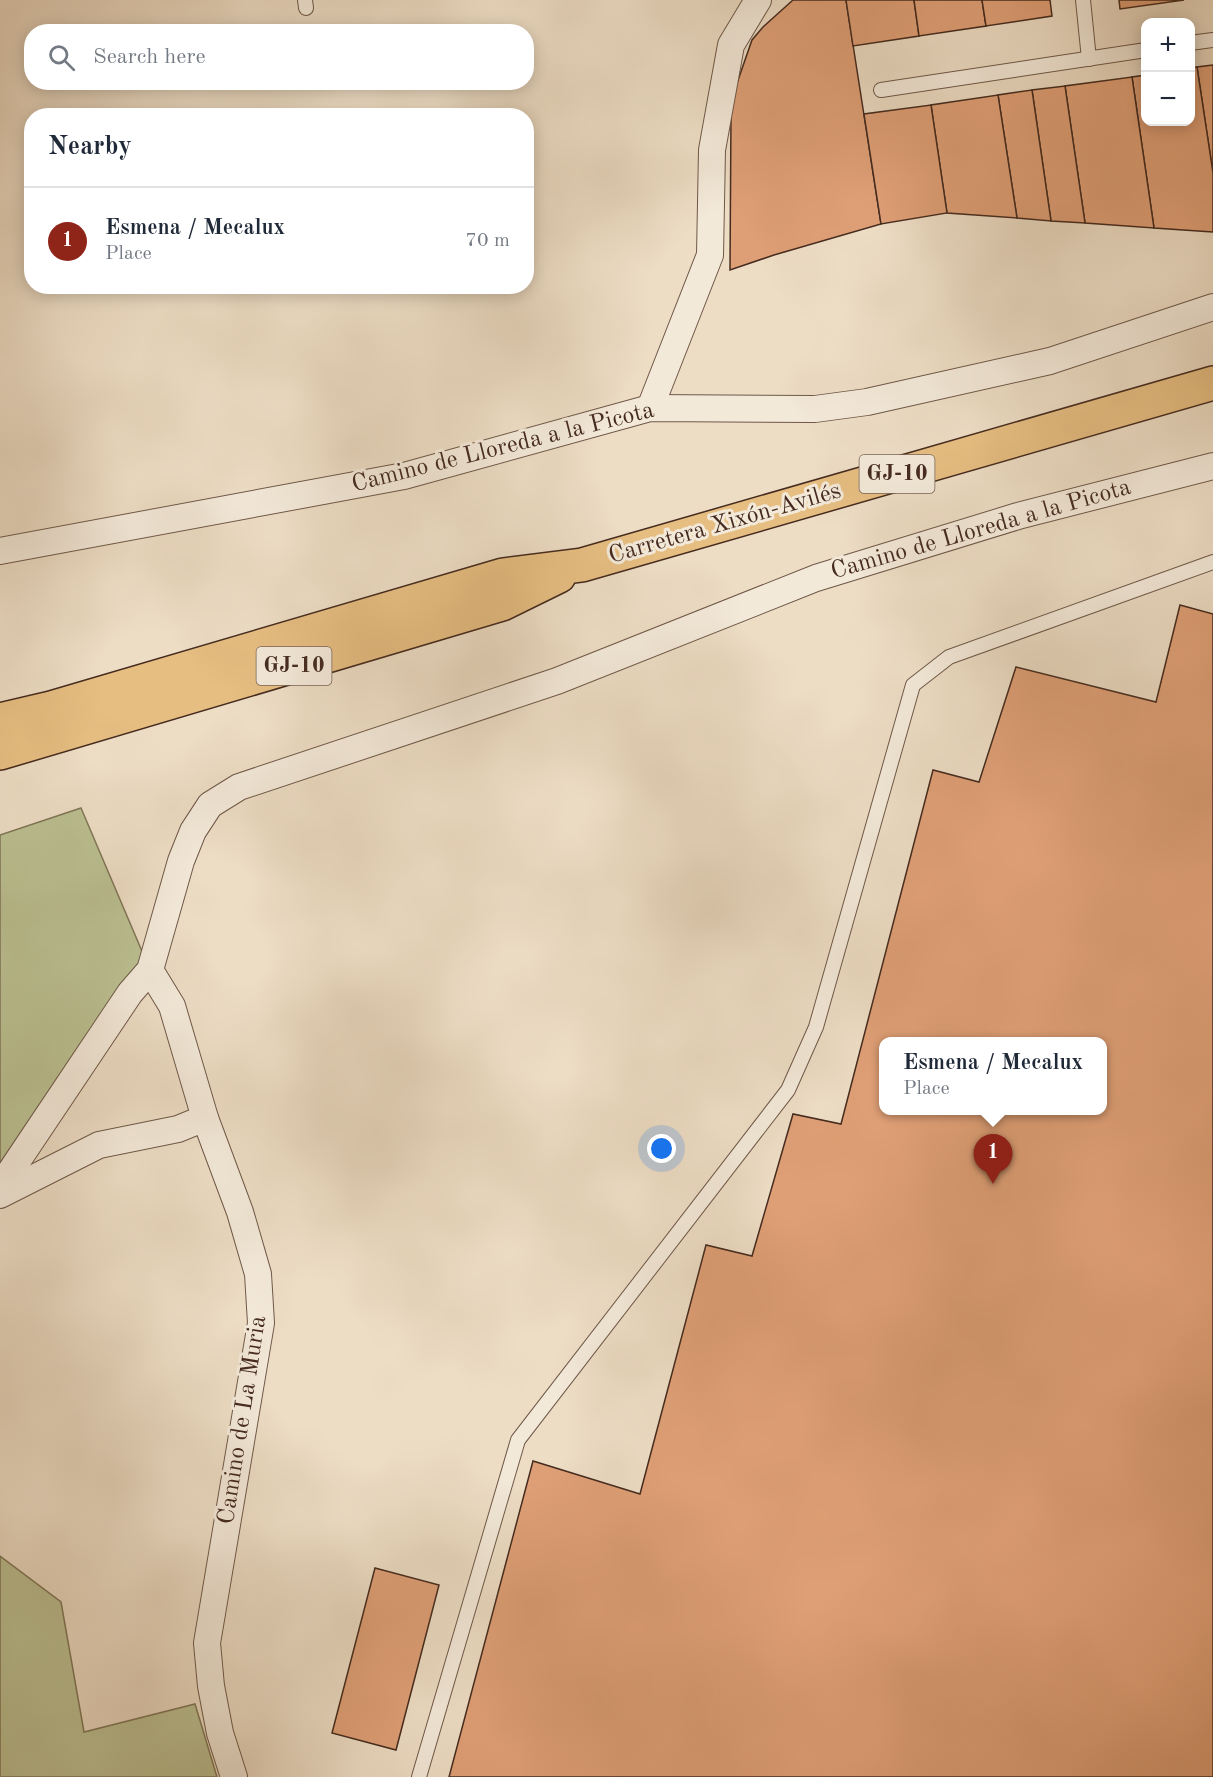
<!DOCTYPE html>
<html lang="en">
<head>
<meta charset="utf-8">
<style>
	:root { --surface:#fff; --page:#f2f2f3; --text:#1f2937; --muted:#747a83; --line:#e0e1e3; --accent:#8f2418 }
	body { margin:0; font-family:"Old Standard TT",serif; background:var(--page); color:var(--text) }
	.controls { position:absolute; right:18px; top:18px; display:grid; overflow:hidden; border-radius:12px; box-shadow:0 3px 15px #0003 }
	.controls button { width:54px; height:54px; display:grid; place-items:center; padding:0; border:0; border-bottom:2px solid var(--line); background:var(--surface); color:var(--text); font:30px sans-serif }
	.you { position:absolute; left:662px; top:1149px; width:21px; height:21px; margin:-15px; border:4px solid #fff; border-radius:50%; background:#1a73e8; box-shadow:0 0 0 9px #1a73e833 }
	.badge { display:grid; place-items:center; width:39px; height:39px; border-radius:50%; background:var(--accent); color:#fff; font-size:20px; font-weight:700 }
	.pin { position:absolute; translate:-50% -50px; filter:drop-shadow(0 2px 3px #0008) }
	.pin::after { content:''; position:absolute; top:32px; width:21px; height:18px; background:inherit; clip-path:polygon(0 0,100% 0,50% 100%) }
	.popup { position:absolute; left:879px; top:1037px; width:228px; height:78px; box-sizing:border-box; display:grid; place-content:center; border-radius:12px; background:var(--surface); filter:drop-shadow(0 2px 4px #0005); font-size:20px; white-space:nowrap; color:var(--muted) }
	.popup b { font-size:22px; color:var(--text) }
	.popup::after { content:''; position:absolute; left:50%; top:100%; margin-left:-12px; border:12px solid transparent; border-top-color:var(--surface) }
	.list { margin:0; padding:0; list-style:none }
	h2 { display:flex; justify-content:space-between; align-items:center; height:78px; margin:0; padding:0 24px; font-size:26px }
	h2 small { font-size:20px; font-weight:400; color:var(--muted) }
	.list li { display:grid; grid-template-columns:39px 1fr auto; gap:18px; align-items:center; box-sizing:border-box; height:108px; padding:0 24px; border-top:2px solid var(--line) }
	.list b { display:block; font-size:22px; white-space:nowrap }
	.list p { margin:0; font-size:20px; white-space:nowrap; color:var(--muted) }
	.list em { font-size:20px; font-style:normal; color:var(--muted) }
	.icon { flex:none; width:33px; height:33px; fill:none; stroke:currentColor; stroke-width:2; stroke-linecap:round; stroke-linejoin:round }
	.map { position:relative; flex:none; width:1213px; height:1777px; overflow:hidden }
	.search { position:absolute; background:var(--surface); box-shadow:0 3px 15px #0003; left:24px; top:24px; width:510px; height:66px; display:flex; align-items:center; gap:15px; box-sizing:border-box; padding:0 21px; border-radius:24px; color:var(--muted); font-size:22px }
	.panel { position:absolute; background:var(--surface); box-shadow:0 3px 15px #0003; left:24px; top:108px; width:510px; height:186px; border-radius:24px }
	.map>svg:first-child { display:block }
</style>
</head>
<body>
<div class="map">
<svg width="1213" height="1777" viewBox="0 0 1213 1777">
	<rect width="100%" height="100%" fill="#edddc5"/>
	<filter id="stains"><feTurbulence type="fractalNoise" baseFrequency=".00333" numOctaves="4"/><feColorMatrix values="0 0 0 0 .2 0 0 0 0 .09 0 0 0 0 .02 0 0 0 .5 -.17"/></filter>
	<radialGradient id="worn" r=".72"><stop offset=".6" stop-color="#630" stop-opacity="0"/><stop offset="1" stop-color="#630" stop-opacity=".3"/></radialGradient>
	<g fill="#bbc092" stroke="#807658" stroke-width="1.5">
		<path d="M81,808L144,956L0,1166V835Z"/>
		<path d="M0,1556L61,1602L84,1732L195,1704L217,1777H0Z"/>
	</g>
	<g fill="#df9f76" stroke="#452b1f" stroke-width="1.5" fill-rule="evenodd">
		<path d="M793,0H846L881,224L774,255L730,270L731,114L736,86L752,40L763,27Z"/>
		<path d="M846,0H914L919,36L853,46Z"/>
		<path d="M914,0H982L986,26L919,36Z"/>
		<path d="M982,0H1050L1052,16L986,26Z"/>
		<path d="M1119,0H1184L1120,9Z"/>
		<path d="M1213,65V173L1197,67Z"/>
		<path d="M1197,67L1213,173V232L1154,228L1132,77L1146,75V122H1190V68Z"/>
		<path d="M1132,77L1154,228L1085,223L1065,86Z"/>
		<path d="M1065,86L1085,223L1051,221L1032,90Z"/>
		<path d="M1032,90L1051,221L1017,218L998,95Z"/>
		<path d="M998,95L1017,218L947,213L931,105Z"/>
		<path d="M931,105L947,213L881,224L864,114Z"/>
		<path d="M1180,605L1213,614V1777H449L533,1461L640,1494L706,1245L752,1256L793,1114L841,1124L933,770L979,782L1016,667L1156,702ZM884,1042H1102V1110H884Z"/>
		<path d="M375,1568L439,1585L396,1750L332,1733Z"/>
	</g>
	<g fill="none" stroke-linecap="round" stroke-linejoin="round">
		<defs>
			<g id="lane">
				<path d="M305,0L306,8"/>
				<path d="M1083,0L1089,59"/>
				<path d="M1190,43L1213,40"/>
				<path d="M881,90L1146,50"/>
				<path d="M419,1777L518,1440L788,1090L816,1027L913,685L949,657L1213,562"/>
			</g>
			<g id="street">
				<path d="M650,408L710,255L712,150L731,45L758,0"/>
				<path d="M0,551L404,476L650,408L815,409L867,402L1050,361L1213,307"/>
				<path d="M150,970L172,1006L205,1118L240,1212L258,1274L261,1323L207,1643L211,1686L220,1733L234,1777"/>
				<path d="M0,1187L130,993L150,970L181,861L193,831L210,805L239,787L557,681L816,578L1018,516L1213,466"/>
				<path d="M0,1195L99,1145L178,1129L205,1118"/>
			</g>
			<g id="highway">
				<path d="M0,720L51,708L503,575L582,565L1213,383"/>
				<path d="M0,753L502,604L559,576"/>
			</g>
		</defs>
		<use href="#lane" stroke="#6f5848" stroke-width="16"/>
		<use href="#street" stroke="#6f5848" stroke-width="28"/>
		<use href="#highway" stroke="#452b1f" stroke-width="36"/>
		<use href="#lane" stroke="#f3e9d9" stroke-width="14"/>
		<use href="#street" stroke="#f3e9d9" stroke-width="26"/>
		<use href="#highway" stroke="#e6be82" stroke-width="33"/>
	</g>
	<g text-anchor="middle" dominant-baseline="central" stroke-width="6" stroke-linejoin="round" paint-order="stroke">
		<g fill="#f3e9d9" stroke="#796457" stroke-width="1.5">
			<rect x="859.5" y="455" width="75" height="38" rx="4.5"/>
			<rect x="256.5" y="647" width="75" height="38" rx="4.5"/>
		</g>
		<g font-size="22" font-weight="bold" fill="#452b1f">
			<text x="897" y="474">GJ-10</text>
			<text x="294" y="666">GJ-10</text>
		</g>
		<g font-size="24" fill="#452b1f" stroke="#f3e9d9">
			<text transform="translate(503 448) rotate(-14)">Camino de Lloreda a la Picota</text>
			<text transform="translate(725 524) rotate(-16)">Carretera Xixón-Avilés</text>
			<text transform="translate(981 530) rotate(-16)">Camino de Lloreda a la Picota</text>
			<text transform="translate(243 1420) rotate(-81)">Camino de La Muria</text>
		</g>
	</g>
	<rect width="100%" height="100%" filter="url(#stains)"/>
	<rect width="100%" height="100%" fill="url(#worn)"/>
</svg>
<div class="controls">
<button>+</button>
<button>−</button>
</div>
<div class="you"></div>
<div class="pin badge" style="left:993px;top:1184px">1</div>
<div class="popup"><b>Esmena / Mecalux</b>Place</div>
<div class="search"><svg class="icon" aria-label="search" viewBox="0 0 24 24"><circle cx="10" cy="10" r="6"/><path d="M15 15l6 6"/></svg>Search here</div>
<section class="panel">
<h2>Nearby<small></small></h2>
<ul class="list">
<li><span class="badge">1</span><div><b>Esmena / Mecalux</b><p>Place</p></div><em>70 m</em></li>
</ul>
</section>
</div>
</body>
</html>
